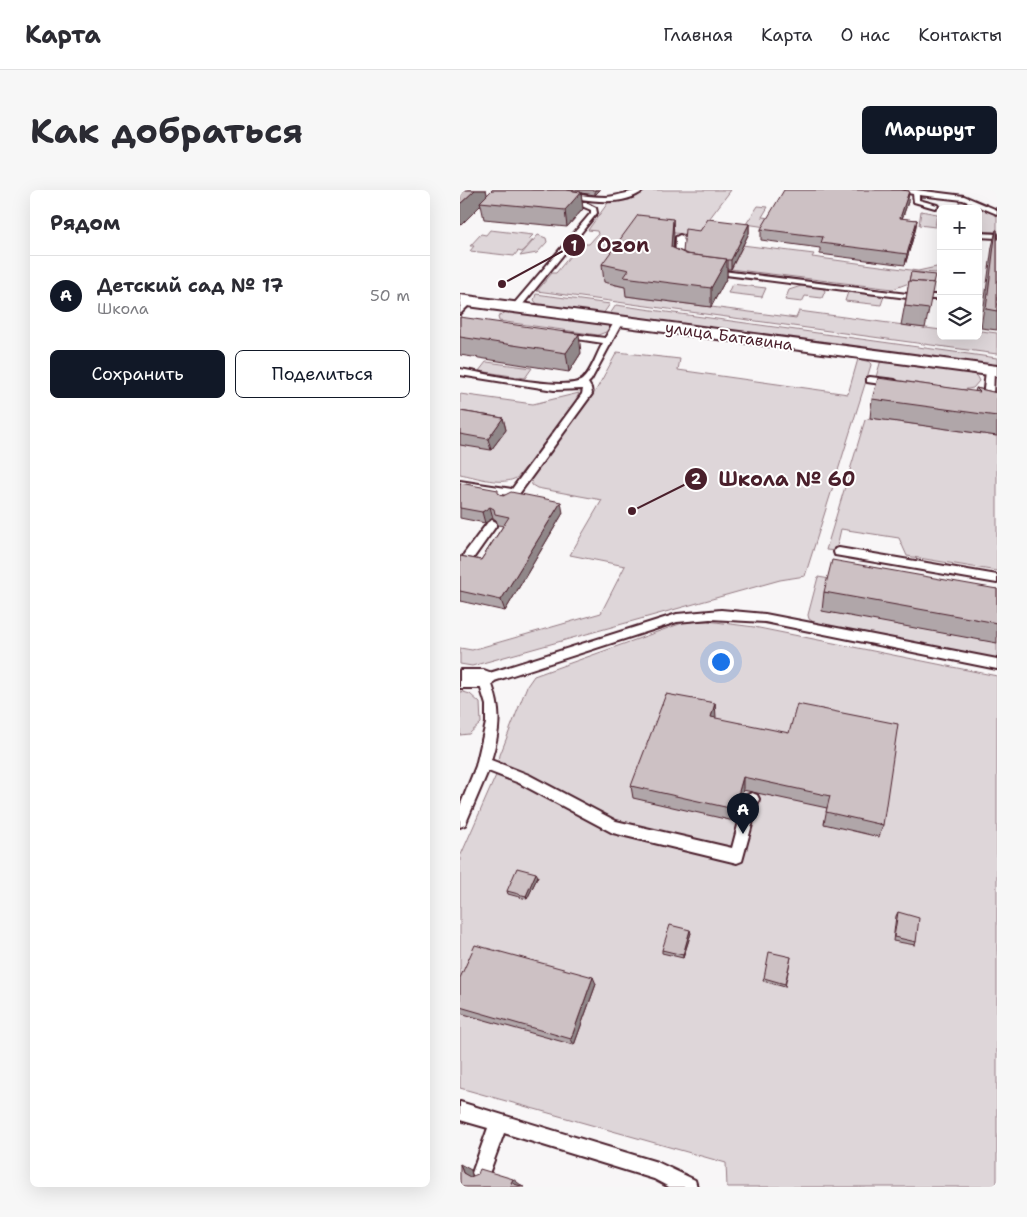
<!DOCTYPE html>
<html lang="ru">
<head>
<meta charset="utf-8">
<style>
	:root { --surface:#fff; --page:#f7f7f7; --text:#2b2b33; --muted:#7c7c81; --line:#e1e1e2; --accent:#111827 }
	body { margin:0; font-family:"Shantell Sans",sans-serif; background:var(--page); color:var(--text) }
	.controls { position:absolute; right:15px; top:15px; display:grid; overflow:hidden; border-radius:8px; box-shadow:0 5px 20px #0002 }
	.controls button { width:45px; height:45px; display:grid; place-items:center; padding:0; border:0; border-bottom:1px solid var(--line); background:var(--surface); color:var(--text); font:25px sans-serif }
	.you { position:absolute; left:260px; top:471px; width:18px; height:18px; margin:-12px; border:4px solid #fff; border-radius:50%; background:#1a73e8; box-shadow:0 0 0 8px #1a73e833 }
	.badge { display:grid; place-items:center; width:32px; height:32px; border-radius:50%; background:var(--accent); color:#fff; font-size:16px; font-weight:700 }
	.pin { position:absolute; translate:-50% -41px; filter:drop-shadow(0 1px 2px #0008) }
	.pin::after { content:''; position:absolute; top:26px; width:18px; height:15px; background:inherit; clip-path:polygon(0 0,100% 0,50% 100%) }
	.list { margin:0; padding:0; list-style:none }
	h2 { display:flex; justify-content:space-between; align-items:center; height:65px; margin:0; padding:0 20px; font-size:21px }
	h2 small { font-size:16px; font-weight:400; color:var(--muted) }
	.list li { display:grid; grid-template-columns:32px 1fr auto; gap:15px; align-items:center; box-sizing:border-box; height:80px; padding:0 20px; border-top:1px solid var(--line) }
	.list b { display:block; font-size:19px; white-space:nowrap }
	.list p { margin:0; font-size:16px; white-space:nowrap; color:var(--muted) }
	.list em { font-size:16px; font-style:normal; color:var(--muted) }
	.actions { display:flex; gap:10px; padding:15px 20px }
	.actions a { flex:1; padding:11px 0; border:1px solid var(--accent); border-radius:8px; text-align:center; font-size:18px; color:var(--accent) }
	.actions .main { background:var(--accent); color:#fff }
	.icon { flex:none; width:28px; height:28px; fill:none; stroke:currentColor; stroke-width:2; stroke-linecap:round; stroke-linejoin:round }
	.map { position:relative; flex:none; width:537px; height:997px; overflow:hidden; border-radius:8px }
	header { display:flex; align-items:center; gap:30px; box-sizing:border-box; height:70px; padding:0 25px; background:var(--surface); border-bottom:1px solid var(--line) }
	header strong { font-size:24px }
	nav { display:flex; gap:28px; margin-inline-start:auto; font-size:18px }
	.intro { display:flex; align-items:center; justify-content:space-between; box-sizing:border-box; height:120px; padding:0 30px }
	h1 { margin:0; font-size:35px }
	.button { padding:12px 22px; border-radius:8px; background:var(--accent); color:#fff; font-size:18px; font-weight:700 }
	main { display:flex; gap:30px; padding:0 30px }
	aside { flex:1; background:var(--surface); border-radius:8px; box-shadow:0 5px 20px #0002 }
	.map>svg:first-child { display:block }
</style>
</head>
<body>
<header>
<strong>Карта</strong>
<nav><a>Главная</a><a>Карта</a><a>О нас</a><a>Контакты</a></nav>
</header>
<div class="intro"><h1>Как добраться</h1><a class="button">Маршрут</a></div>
<main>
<aside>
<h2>Рядом<small></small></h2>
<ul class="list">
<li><span class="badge">A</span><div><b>Детский сад № 17</b><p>Школа</p></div><em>50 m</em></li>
</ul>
<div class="actions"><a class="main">Сохранить</a><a>Поделиться</a></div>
</aside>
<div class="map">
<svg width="537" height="997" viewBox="0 0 537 997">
	<rect width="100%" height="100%" fill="#f8f6f7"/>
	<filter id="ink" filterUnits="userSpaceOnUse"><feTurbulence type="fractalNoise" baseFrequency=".02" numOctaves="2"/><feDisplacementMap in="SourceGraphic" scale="10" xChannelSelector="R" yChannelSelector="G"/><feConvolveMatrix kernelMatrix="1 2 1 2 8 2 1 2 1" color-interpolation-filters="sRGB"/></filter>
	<g filter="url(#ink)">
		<g fill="#ded6d9" stroke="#947a82">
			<path d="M185,0H271L234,49L354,64L352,67L458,81L481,76V83L452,82L449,93L433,99L229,74L231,45L182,39L155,95L171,98L166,106L336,128L339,121L481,140V146H518L521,141L537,143V164L77,101L92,83H96L120,54H129L138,44L137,41L128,40L150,10H169Z"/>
			<path d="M500,10L537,24V42L518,41V19H497Z"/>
			<path d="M298,16L308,17L302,27L311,28L306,37L286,34Z"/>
			<path d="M461,21L477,24L475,37L459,35Z"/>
			<path d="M30,40L73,45L69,49L73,50L62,62L58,61L54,66L10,61L14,56H10L21,44L26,45Z"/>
			<path d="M78,45L86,48L87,52L77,63L60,66Z"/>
			<path d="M272,94L306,98L302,107L268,103Z"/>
			<path d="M341,96L363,98L365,101L362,108L345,106L342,112L325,110L329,100Z"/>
			<path d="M388,102L424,106L421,115L385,111Z"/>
			<path d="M76,104L150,114L143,124L78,115L74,110Z"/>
			<path d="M156,115L537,168V176L150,124Z"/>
			<path d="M49,120L147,133L151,136L146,142L138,145L39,131L38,127Z"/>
			<path d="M157,162L220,169L218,180L388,204L398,169L410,172L411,175L345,386L320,390L12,476L0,474V458L12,460L141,423L165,376L110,365L142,310L77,298L72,295L71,289L135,202Z"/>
			<path d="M421,170L507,181L516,185L519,191L513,198L502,200L416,187Z"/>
			<path d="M26,172H27L72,178L65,188L19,181Z"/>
			<path d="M119,203L115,213L58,287C42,297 17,287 0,284V204L73,214Z"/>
			<path d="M410,228L537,246V381L447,366L439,348L381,339L376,361L366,360L405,230Z"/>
			<path d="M358,387L370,389L537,453V469L355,433L349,429L348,425Z"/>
			<path d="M248,431L294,437L537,486V997H267L266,973L0,898V667L37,583L40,565L67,496L74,486L225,432Z"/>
			<path d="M0,501L10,504L20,513L21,533L9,544L0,545Z"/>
		</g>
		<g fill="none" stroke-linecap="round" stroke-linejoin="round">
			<defs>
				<g id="service">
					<path d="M73,0C98,0 122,7 146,7C160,6 172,0 184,0C162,19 122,9 96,5C88,4 79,4 73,0Z"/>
					<path d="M433,0H456L504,6L537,20V24L503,10L459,5V10L477,15L478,16L475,18L454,12L453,4Z"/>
					<path d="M107,11L126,13L136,18L137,23L59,119H53V115L131,23V20L124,17L105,14L104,13Z"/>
					<path d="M518,43L537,44V48L518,47Z"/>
					<path d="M220,45L224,47L223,75L219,77L215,75L216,47Z"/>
					<path d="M247,79L455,105H481V109H455L250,83H247Z"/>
					<path d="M6,109L13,111L0,124V117Z"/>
					<path d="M156,129L163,131L131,190L128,193L131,198L132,204L51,315H43L42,313L47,305L0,297V291L52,299L122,204L123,199L94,200L0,185V179C23,183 105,202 122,190C131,183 137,163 143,153L104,147L100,145L104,143L145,148Z"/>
					<path d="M530,178L534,181L533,207L528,210L523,207L526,181Z"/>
					<path d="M410,187L435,190L439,193L435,196L407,192V188Z"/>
					<path d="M32,330L36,332V336L12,370H4L3,367L4,364L28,332Z"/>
					<path d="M379,358L537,385V393L375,365L374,362L375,359Z"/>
					<path d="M261,420L305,424L537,469V479L305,432L250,429L217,432L31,492C42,521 40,541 31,570L69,585L156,631L272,658L285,609L287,605L292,603L297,605L299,609L282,671L277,673L153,643L59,593L28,581L5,635L0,637V616L16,576L26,533V515L18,489L20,486L217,424Z"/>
					<path d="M0,912L197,972L235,990L237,997H209L194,989L44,943L27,989L21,992L15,989L12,983L28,938L0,930Z"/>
				</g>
				<g id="minor">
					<path d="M0,105L537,176V186L0,115Z"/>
					<path d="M0,480H24L32,483L36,489L32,495L24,498H0Z"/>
				</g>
			</defs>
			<use href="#service" stroke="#4a1f2b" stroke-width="4"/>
			<use href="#minor" stroke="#4a1f2b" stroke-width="4"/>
			<use href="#service" fill="#fff" fill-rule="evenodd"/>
			<use href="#minor" fill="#fff" fill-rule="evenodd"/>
		</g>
		<g fill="#b0a6a9" stroke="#4a1f2b">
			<path d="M0,0H26L27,5L32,0H140L135,5L121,3L123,19L107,37L24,29L21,15L0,36Z"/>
			<path d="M448,12L442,29L457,30L455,41L445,75L360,64V58L301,50V39Z"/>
			<path d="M289,34V43L271,79H267V87L251,117L166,106L165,97L144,92L142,74L214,47L213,58L223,62L240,41Z"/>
			<path d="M536,40H537V140L521,138L532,57Z"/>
			<path d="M451,82L469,119L465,138L441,135Z"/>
			<path d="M0,127L121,163L109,182L0,165Z"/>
			<path d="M516,198L537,203V246L410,228L412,209L515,202Z"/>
			<path d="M0,221L43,228L46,240L31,260L0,255Z"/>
			<path d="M0,293L39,304L43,306L103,323L45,421L0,411V366L21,370L43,336L38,335L36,330L33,328L25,333L0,328Z"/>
			<path d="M537,399V453L362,421L364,402Z"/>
			<path d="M255,513V528L423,635L419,647L364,634L367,618L283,600L274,631L173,608L171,596Z"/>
			<path d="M78,686L67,709L48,704L47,701Z"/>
			<path d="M438,722L456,752L455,755L433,751L436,726Z"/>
			<path d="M231,743L223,768L202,763V760Z"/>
			<path d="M331,767L325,797L303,791L304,788Z"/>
			<path d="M0,788L136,794L114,855L0,823Z"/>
		</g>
		<g fill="#908789" stroke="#4a1f2b">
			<path d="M15,0H26L28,8L20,12L21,15L0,36V14Z"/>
			<path d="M135,0H140L135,5Z"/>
			<path d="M449,1L448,12L438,39L440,28Z"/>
			<path d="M121,2L123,19L107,37L105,20Z"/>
			<path d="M213,29L214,47L212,75L211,57Z"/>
			<path d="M457,30L455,41L445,75L447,64Z"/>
			<path d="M289,34V43L271,79V70Z"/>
			<path d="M267,69V87L251,117V98Z"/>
			<path d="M119,144L121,163L109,182L106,163Z"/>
			<path d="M43,228L46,240L31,260L28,249Z"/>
			<path d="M101,312L103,323L45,421L41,410Z"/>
			<path d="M30,317L33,328L25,333L22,322Z"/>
			<path d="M255,513L256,527L251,540V527Z"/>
			<path d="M283,587V600L274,631V619Z"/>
			<path d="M76,683L78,686L67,709L66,706Z"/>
			<path d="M230,740L231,743L223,768V765Z"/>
			<path d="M133,787L136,794L114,855L111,849Z"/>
			<path d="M0,974L11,980L13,990L3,983Z"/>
			<path d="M53,989L61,995V997L51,993Z"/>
		</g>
		<g fill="#cdc1c4" stroke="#4a1f2b">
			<path d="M0,0H15L0,14Z"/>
			<path d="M32,0H106L121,2L105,20L20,12Z"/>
			<path d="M324,0H441L449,1L440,28L457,30L447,64L361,53L363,47L301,39Z"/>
			<path d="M178,25L213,29L211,57L226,64L267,69L251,98L164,87L169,80L142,74Z"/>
			<path d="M248,29L289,34L271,70H266L267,69L227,64L223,62L225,39L240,41Z"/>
			<path d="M536,40H537V121L526,119Z"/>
			<path d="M451,82L475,85L473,93L449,91Z"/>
			<path d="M449,91L474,93L469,119L445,116Z"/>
			<path d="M0,127L119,144L106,163L0,147Z"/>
			<path d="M418,188L520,202L516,198L537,203V226L412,209Z"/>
			<path d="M0,221L43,228L28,249L0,244Z"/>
			<path d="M0,293L38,300V303L43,306L51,302L101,312L41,410L0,401V366L21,370L49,327L35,324L34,319L30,317L22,322L0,318Z"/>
			<path d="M372,370L537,399V433L364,402Z"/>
			<path d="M206,504L255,513L251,527L329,543L337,514L438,534L423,635L366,622L370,606L283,587L274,619L171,596Z"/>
			<path d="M57,678L76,683L66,706L47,701Z"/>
			<path d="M438,722L459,728L456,752L434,747Z"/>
			<path d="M210,735L230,740L223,765L202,760Z"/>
			<path d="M15,755L133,787L111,849L0,817V788Z"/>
			<path d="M309,762L331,767L325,794L304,788Z"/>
			<path d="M0,974L3,983L10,987L18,984L20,979L53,989L51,993L64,997H0Z"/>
		</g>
	</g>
	<g text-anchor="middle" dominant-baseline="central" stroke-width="4" stroke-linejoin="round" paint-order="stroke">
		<g font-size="16" fill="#4a1f2b" stroke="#fff">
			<text transform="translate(269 146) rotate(8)">улица Батавина</text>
		</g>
	</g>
	<path fill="none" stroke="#4a1f2b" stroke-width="2" d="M42 94L114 55M172 321L236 289"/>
	<g fill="#4a1f2b" stroke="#fff" stroke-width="2">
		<circle cx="42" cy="94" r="5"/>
		<circle cx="172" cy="321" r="5"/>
		<circle cx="114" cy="55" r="12"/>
		<circle cx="236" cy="289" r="12"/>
	</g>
	<g font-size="15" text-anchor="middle" font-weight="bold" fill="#fff">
		<text x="114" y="61">1</text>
		<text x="236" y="294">2</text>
	</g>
	<g font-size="20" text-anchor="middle" font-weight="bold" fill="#4a1f2b" stroke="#fff" stroke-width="4" stroke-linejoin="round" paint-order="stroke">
		<text x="163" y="62">Ozon</text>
		<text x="327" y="296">Школа № 60</text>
	</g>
</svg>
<div class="controls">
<button>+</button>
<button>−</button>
<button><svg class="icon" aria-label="layers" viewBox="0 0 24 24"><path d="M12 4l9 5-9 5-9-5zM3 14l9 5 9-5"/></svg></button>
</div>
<div class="you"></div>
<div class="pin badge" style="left:283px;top:644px">A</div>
</div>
</main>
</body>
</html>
